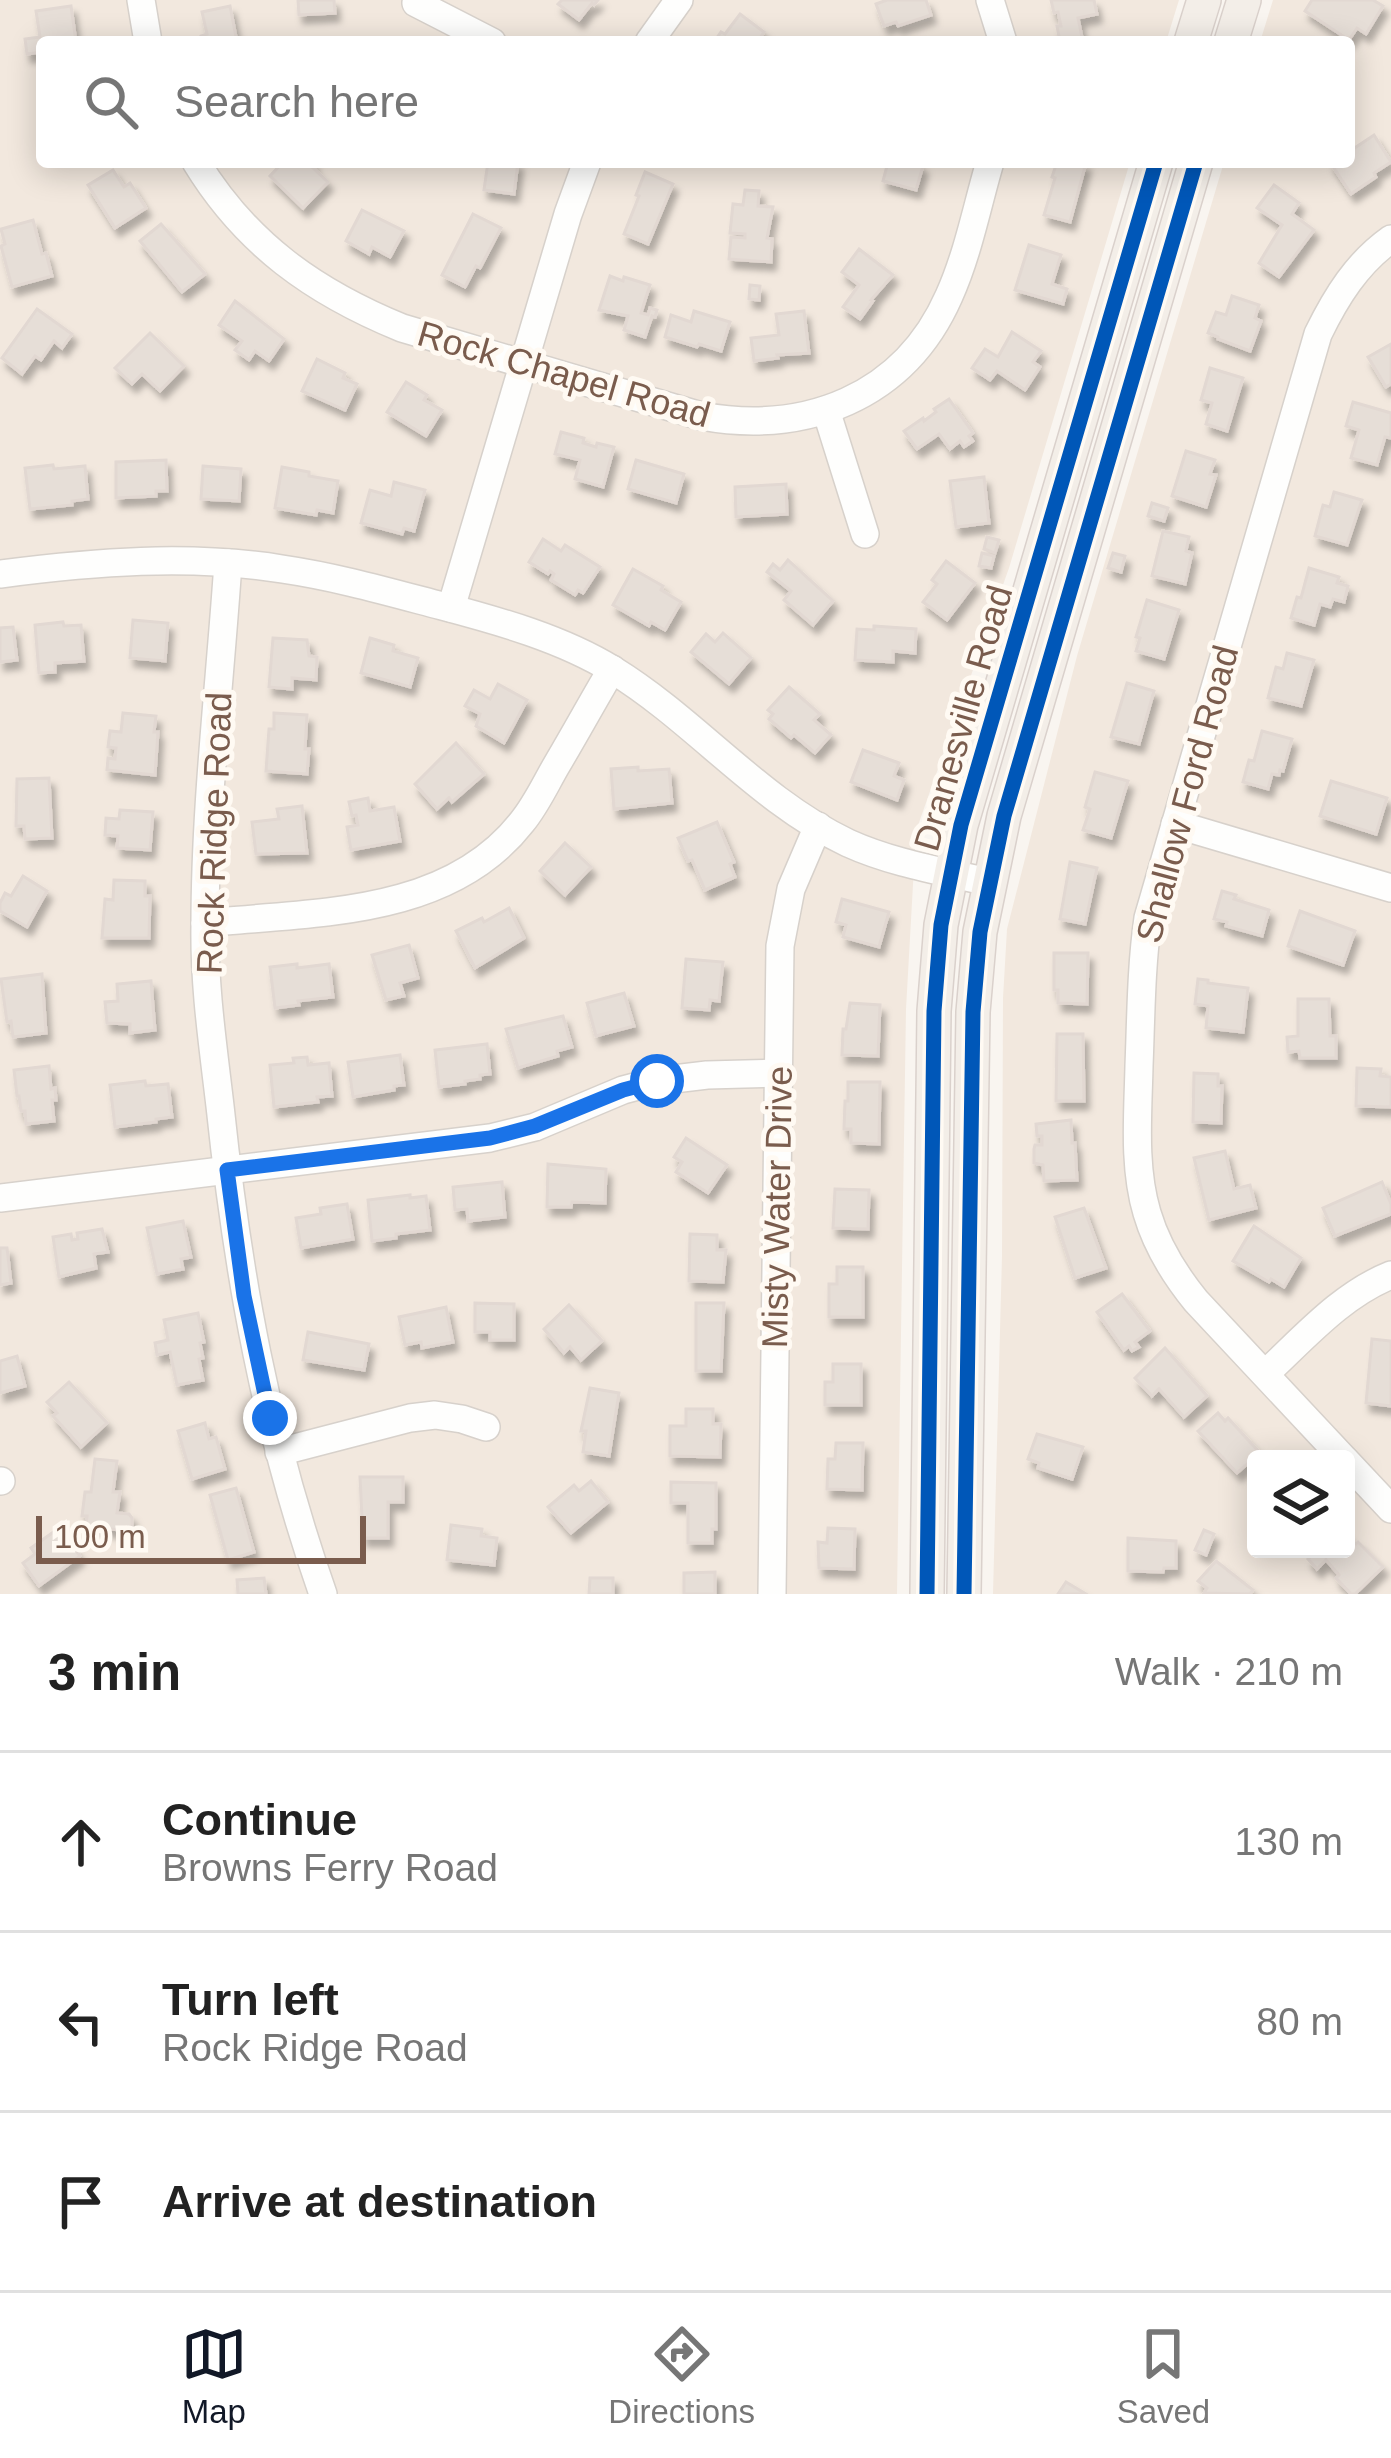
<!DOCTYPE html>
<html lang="en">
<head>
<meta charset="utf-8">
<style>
	:root { --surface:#fff; --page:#f6f6f6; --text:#222; --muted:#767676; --line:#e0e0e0; --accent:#111827 }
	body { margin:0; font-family:Helvetica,sans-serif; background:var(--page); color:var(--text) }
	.controls { position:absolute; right:36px; bottom:36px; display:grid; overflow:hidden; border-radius:12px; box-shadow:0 6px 30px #0003 }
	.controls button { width:108px; height:108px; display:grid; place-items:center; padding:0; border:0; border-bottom:3px solid var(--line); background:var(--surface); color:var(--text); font:60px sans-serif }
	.scale { position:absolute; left:36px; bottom:30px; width:330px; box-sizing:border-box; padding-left:12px; border:6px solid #7a5c4d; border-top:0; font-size:33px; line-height:42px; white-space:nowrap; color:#7a5c4d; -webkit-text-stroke:9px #fffaf3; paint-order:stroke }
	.stop { position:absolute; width:36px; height:36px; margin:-27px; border:9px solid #1a73e8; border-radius:50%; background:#fff }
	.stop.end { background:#1a73e8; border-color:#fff; box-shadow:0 3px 12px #0008 }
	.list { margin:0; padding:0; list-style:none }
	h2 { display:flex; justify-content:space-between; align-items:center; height:156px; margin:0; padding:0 48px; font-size:51px }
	h2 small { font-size:39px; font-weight:400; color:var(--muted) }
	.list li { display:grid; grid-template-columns:78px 1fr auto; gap:36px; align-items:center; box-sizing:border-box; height:180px; padding:0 48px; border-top:3px solid var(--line) }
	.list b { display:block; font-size:45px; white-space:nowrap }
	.list p { margin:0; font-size:39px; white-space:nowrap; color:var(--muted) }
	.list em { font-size:39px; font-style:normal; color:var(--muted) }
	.icon { flex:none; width:66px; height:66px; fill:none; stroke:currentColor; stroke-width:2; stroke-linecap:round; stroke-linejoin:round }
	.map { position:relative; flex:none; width:1391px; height:1594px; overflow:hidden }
	.search { position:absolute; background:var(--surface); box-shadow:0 6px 30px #0003; left:36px; right:36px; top:36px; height:132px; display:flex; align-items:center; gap:30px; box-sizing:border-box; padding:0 42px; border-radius:12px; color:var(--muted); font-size:45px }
	.sheet { height:696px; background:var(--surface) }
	nav { display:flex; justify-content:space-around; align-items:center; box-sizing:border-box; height:168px; border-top:3px solid var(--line); background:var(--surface); font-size:33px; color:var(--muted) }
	nav a { display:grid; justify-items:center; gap:6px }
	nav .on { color:var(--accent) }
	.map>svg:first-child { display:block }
</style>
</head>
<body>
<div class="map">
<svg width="1391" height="1594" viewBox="0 0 1391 1594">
	<defs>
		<filter id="shadow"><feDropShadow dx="4.5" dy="8" stdDeviation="3" flood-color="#0004"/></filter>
	</defs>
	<rect width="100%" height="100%" fill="#f9f5f0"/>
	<g fill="#f2e8de" fill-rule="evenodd">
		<path d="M0,0H1179L1166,42H42V162H1130L1009,568L916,831L906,1009L897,1594H0Z"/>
		<path d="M1273,0H1391V1594H993L1002,1256L1003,998L1007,929L1077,656L1224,162H1349V42H1260ZM1256,1459H1346V1549H1256Z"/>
	</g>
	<g fill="#e6ded7" stroke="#e2d8d2" stroke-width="3" filter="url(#shadow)">
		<path d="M298,0H334L335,13L299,15Z"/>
		<path d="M562,0H598L594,5L592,3L579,20L558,4Z"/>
		<path d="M887,0H926L931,15L898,26L896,22L884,26L876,4Z"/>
		<path d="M1051,0H1094L1097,14L1078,18L1083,42H1060L1057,26H1061L1058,12L1054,13Z"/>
		<path d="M1312,0H1373L1383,6L1366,34L1357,28L1349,40L1305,11Z"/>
		<path d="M71,6L76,42H42V52L27,54L25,39L40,37L36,11Z"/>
		<path d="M230,6L237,42H202L201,36L207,34L202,12Z"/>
		<path d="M740,14L764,32L757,42H714L721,32L725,34Z"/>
		<path d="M1374,135L1391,162L1374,173L1376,177L1351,194L1330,162H1349V149L1350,151Z"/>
		<path d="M283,162H314L311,166L328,182L303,208L270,176Z"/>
		<path d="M488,162H518L514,194L484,190Z"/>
		<path d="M888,162H918L917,165L923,166L916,190L883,181Z"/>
		<path d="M1057,162L1086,163L1070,222L1044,215L1055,178L1052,177Z"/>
		<path d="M113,170L124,187L130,183L146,208L115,228L88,185Z"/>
		<path d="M645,172L673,184L648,244L624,234L639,196L636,195Z"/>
		<path d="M1274,185L1299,203L1292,214L1314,230L1279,277L1259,263L1282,225L1257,208Z"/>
		<path d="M745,190L759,191L758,206L773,207L767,238L772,239L771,262L729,259L731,237L745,238V234L730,233L733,204L743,205Z"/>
		<path d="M362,210L404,231L390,257L372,247L369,254L346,241Z"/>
		<path d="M473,214L501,228L480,268L476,266L465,287L442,275Z"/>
		<path d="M33,220L42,254L46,253L52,276L12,287L1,246L5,244L1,229Z"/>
		<path d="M161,224L205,274L182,292L140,241Z"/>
		<path d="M1029,245L1061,255L1052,284L1067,289L1063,304L1015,290Z"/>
		<path d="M859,249L893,275L871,300L873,301L860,319L843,307L859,285L842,272Z"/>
		<path d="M610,276L623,281L624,277L650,285L641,313L648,315L650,308L657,310L655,317L652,316L645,337L624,330L628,316L599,310Z"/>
		<path d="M750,285L760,286L759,300L749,299Z"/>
		<path d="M1232,296L1259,305L1255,318L1261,321L1250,351L1218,339V337L1208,333L1216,312L1226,315Z"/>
		<path d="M235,301L284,339L269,361L255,351L249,360L235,350L242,341L219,325Z"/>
		<path d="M37,309L72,334L62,348L54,341L41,360L35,356L22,374L2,358Z"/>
		<path d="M694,311L730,322L721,351L699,344L697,347L665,337L671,315L691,322Z"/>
		<path d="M804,311L809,353L777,355L778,358L754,361L751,338L779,335L776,314Z"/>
		<path d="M1012,332L1041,351L1033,362L1040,367L1025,390L997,371L990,380L972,368L985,349L998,357Z"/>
		<path d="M150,333L184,366L160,391L142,374L132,384L115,368Z"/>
		<path d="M1391,344V384L1386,387L1368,357Z"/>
		<path d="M317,359L345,373L343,378L357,384L345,410L302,391Z"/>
		<path d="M1210,368L1243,378L1227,431L1206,424L1212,403L1201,400Z"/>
		<path d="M406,382L427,395L424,400L442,410L426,436L387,412Z"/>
		<path d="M949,399L973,433L969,436L973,441L964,447L960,441L950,449L939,434L917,449L904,431L923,418L924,421L936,412L934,409Z"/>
		<path d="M1353,402L1391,413V438L1385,437L1377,465L1351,458L1359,430L1346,426Z"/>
		<path d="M561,432L584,438L583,443L596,447L597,443L614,447L603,487L575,479L580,460L555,454Z"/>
		<path d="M1186,451L1215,460L1210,474L1216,475L1206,507L1172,496Z"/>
		<path d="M166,460L167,491H156V496L116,498V462Z"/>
		<path d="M636,460L684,474L676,503L628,489Z"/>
		<path d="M53,465L54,469L85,466L88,499L72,501V505L30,509L25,468Z"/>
		<path d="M203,466L241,469L239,501L201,499Z"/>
		<path d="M282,467L309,472V476L338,481L333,513L317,510L316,515L275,508Z"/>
		<path d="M984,477L989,523L956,527L950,481Z"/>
		<path d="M394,482L425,490L414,531L404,528L402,534L361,523L370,490L391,496Z"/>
		<path d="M786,484L787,514L736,517L735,487Z"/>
		<path d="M1334,492L1362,500L1347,545L1315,536L1323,505L1330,507Z"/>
		<path d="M1152,503L1168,508L1164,521L1148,516Z"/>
		<path d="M1163,531L1189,537L1186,551L1192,553L1185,584L1152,576Z"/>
		<path d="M987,537L999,540L995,553L984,549Z"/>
		<path d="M543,539L561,551L565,545L600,567L583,593L578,590L575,595L551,580L554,574L550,571L548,574L529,562Z"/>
		<path d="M982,553L994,556L991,568L979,566Z"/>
		<path d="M1113,553L1125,556L1121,572L1108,568Z"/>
		<path d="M788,560L833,601L813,625L784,600L791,591L767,572L773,564L780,570Z"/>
		<path d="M946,561L975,583L947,620L923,602L937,584L932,580Z"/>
		<path d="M1309,568L1339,577L1337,583L1348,586L1344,602L1333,599L1330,607L1320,604L1314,625L1291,618L1297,597L1301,598Z"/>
		<path d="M633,569L663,586L661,590L681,602L665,630L651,622L649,626L613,605Z"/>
		<path d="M1147,600L1179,610L1164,659L1136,651L1140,638L1136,637Z"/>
		<path d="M133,620L168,623L165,661L130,658Z"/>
		<path d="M63,622L64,626L81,625L84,661L55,663V672L39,673L35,625Z"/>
		<path d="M874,626L916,629L915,653L893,651V662L855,660L857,629L874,630Z"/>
		<path d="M13,627L17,660L0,662V628Z"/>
		<path d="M723,633L751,658L729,684L691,652L706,634L715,642Z"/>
		<path d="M273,638L307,640L309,656L317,657L316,680L292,678V689L269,687Z"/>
		<path d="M370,638L394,645L393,651L418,658L410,687L361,673Z"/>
		<path d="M1287,653L1314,660L1301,706L1268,698L1276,667L1283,669Z"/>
		<path d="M1127,683L1154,691L1139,744L1111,737Z"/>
		<path d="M498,684L527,700L504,743L476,726L480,714L465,706L474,690L490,699Z"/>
		<path d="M789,687L820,714L814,720L831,735L815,753L794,735L791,738L769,719L773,714L768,710Z"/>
		<path d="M123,713L156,716L154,732H158L155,775L107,770L108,758L115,759L116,748L108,747L110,731L121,732Z"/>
		<path d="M274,713L307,715L305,749H309L307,774L266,771L269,729H274Z"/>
		<path d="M1262,731L1292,739L1283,771L1280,770L1279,775L1272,774L1268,789L1243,782L1249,760L1254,761Z"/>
		<path d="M456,743L484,774L452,802L449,798L437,809L415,784Z"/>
		<path d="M863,750L899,763L894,776L904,780L897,800L851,782Z"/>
		<path d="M638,767V771L669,769L672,803L614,809L611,769Z"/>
		<path d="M1095,772L1128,781L1111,838L1083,830L1090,809L1085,807Z"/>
		<path d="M49,778L52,838L25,839L24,826H16L17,779Z"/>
		<path d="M1331,781L1387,798L1376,834L1320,816Z"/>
		<path d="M368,798L370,811L394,807L400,841L351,850L347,827L358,825L356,815L352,816L349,802Z"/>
		<path d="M302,806L307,853L256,854L252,822L279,819L277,809Z"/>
		<path d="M120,810L153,812L150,850L117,848L118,836L105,835L106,818L119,819Z"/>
		<path d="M717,822L734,862L730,864L735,877L705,890L692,860L688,861L678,838Z"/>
		<path d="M565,843L591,867L565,895L540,871Z"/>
		<path d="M1070,862L1097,868L1085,924L1060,919Z"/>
		<path d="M23,876L47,891L27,927L0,911V903L5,893L11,896Z"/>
		<path d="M114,880L145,881V896H150L149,938H102L105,899L113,900Z"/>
		<path d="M1222,891L1236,895L1234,899L1269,910L1262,936L1226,926L1227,922L1214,919Z"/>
		<path d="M842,899L889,912L879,947L843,937L846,925L836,922Z"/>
		<path d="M509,908L524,938L475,968L456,931L482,918L484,922Z"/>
		<path d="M1300,911L1355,931L1343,965L1288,946Z"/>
		<path d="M409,945L418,978L400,983L404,996L386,1000L372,955Z"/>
		<path d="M1054,953H1088L1087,1004L1058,1003V990H1054Z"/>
		<path d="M686,959L723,962L719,1001L710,1000L709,1010L682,1008Z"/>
		<path d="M297,964V968L329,964L333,997L298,1001L299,1005L275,1008L270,967Z"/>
		<path d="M42,974L46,1033L13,1037L11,1021L7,1022L1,979Z"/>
		<path d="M1198,979L1208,980V983L1248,988L1243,1032L1206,1028L1208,1006L1195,1004Z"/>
		<path d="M151,981L155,1030L130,1033V1024L107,1023L105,1002L118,1001L117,984Z"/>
		<path d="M624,993L634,1026L596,1036L587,1003Z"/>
		<path d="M1298,999H1329L1330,1036H1336V1058H1300L1299,1051L1288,1052L1287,1037L1298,1036Z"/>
		<path d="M850,1003L880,1005L878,1056L842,1055L843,1029H846Z"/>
		<path d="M563,1016L572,1047L557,1051L558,1056L518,1068L506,1029Z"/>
		<path d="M1057,1034H1083L1084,1101H1056Z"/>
		<path d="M487,1044L490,1074L480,1075V1079L465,1081V1084L439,1087L435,1050Z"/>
		<path d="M400,1055L404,1085L394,1086V1090L353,1097L348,1062Z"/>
		<path d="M307,1057L308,1065L329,1063L332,1096L317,1097L318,1102L274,1107L270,1065L294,1063L293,1058Z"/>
		<path d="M49,1066L51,1089L55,1088L56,1100H52L54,1121L26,1124L25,1111H21L19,1096H17L14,1070Z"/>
		<path d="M1357,1068L1381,1069L1380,1076L1391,1077V1107L1356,1106Z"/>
		<path d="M1194,1073L1218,1074V1086H1222L1221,1123L1193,1122Z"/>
		<path d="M145,1081L146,1086L168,1084L172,1117L156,1119V1122L115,1127L110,1085Z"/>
		<path d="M848,1082H880L879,1144L851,1143V1129H844L845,1101H848Z"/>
		<path d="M1071,1120L1072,1143H1075L1077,1180L1044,1181L1043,1165L1034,1163V1149L1035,1145H1042V1136H1037L1036,1124Z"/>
		<path d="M686,1138L727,1165L708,1193L676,1172L682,1162L674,1157Z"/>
		<path d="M1225,1151L1234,1189L1250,1185L1256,1208L1209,1220L1194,1158Z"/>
		<path d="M548,1164L606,1169L605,1203L572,1202L571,1207H547Z"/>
		<path d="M502,1182L505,1217L468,1221L467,1209L455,1210L453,1187Z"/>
		<path d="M1382,1182L1391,1204V1214L1335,1236L1323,1208Z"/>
		<path d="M835,1189L869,1190L868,1229L833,1228Z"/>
		<path d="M410,1195V1198L426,1196L430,1230L396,1234V1238L372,1241L368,1200Z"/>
		<path d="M347,1204L353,1239L301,1248L296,1218L321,1214L320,1208Z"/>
		<path d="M1084,1208L1106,1268L1075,1278L1055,1217Z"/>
		<path d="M183,1221L191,1257L181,1259L183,1269L157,1274L147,1228Z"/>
		<path d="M1254,1226L1301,1258L1284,1287L1271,1279L1269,1282L1233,1261Z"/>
		<path d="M102,1229L108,1252L94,1254L96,1268L59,1277L53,1237L71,1234L72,1240L78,1239L77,1233Z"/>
		<path d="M690,1234L717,1235V1250H726L723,1282L689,1281Z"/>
		<path d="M0,1248H7L11,1283L0,1285Z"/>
		<path d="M837,1267H863V1317H829V1284H837Z"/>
		<path d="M1122,1294L1150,1331L1135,1342L1139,1347L1132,1351L1129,1346L1124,1350L1097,1312Z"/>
		<path d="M475,1303L514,1304V1340H490V1332H475Z"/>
		<path d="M696,1303H724L721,1371H696Z"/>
		<path d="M569,1305L602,1341L581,1360L570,1347L564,1353L544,1329Z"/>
		<path d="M446,1307L453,1342L422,1348L421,1342L405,1345L399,1317Z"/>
		<path d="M198,1313L204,1342L200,1343L203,1358L199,1359L203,1380L177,1385L170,1352L157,1355L155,1343L168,1340L164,1320Z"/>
		<path d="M308,1332L369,1344L364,1370L303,1360Z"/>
		<path d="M1372,1339L1391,1341V1406L1366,1403Z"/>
		<path d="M1165,1348L1207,1396L1184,1417L1159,1389L1152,1396L1135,1378Z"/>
		<path d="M17,1356L25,1386L0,1393V1361Z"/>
		<path d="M833,1364H861V1405H825V1382H833Z"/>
		<path d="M69,1382L107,1423L81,1447L53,1416L57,1413L47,1402Z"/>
		<path d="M590,1388L619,1393L609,1456L583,1452L586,1431H581Z"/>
		<path d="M686,1409H713V1424H721L720,1457L670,1456V1426H686Z"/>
		<path d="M1218,1413L1225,1421L1228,1418L1260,1453L1237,1473L1198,1431Z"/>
		<path d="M205,1423L209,1439L216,1437L225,1469L192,1479L178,1431Z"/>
		<path d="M1037,1434L1083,1447L1072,1479L1038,1468L1039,1463L1028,1459Z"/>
		<path d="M836,1443H863L862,1490L827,1489L828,1459H835Z"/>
		<path d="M95,1459L117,1461L113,1492H120L117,1513L129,1514L132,1518V1527L127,1531L86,1526L87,1516H82L85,1492H91Z"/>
		<path d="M360,1477H403V1502H388V1538H363Z"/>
		<path d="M591,1481L608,1502L571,1533L548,1507L574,1485L579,1491Z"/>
		<path d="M671,1482L716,1483V1529H712V1543H688V1503H671Z"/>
		<path d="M236,1488L254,1552L228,1560L210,1495Z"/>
		<path d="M451,1525L482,1529L481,1536L497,1538L494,1565L447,1560Z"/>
		<path d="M59,1528L80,1556L39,1586L23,1563L35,1554L31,1548Z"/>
		<path d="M828,1528L855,1529L854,1569L819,1568L818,1542L827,1543Z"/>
		<path d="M1204,1530L1214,1534L1206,1555L1195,1550Z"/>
		<path d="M1346,1534L1356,1544L1358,1542L1383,1567L1355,1594H1351L1336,1578L1339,1575L1326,1560L1317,1569L1308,1559L1318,1549H1346Z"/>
		<path d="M1128,1538L1176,1541V1568H1164L1163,1572L1128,1571Z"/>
		<path d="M1216,1561L1253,1590L1250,1594L1204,1593L1207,1588L1198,1581Z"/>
		<path d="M715,1572V1594H684V1573Z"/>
		<path d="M264,1578L266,1594H238L237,1580Z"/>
		<path d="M590,1578H613V1594H589Z"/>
		<path d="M1066,1582L1086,1594H1058Z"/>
	</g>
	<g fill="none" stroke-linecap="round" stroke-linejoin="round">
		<defs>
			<g id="minor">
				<path d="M141,0L148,42"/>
				<path d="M990,0L1003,42"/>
				<path d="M416,3L492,42"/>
				<path d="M649,42L679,0"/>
				<path d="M196,162C246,244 314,292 402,328L701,416C805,435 904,398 949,296C968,254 977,206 990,162"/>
				<path d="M826,410L865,534"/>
				<path d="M228,563C220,683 205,805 205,925C204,986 213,1046 220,1106C238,1277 266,1432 323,1594"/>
				<path d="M0,574C94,562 188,554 282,569C337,577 389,592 442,606C499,621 563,639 613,670C696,721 759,801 848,843C892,863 941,871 988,882"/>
				<path d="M451,608L568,214L587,162"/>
				<path d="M1175,824L1391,888"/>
				<path d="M205,923C314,912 448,917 522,822C536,805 545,785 556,766C575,734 593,701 612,669"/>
				<path d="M0,1198L490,1138L535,1127L623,1090L657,1081L707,1075L780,1073"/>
				<path d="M1265,1374C1304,1338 1341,1295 1391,1275"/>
				<path d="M279,1452L410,1418L435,1415L462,1419L486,1427"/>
				<path d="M1344,1459L1196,1301C1174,1274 1157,1247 1147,1213C1133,1166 1138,1114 1139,1066C1141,1016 1141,967 1148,918L1318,334C1336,297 1357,263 1391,239"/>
				<path d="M1346,1461L1391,1509"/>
				<path d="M0,1481H1"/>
				<path d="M772,1594L780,946L791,889L818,826"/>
			</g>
			<g id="major">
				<path d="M1191,42L1204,0"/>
				<path d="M1231,42L1244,0"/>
				<path d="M927,1594L934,1011L941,925L961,825L1156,162"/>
				<path d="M964,1594L973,1012L980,932L1004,816L1196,162"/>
			</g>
		</defs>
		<use href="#minor" stroke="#d7d1cb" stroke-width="30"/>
		<use href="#major" stroke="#dad1cc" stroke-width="36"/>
		<use href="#minor" stroke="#fefefd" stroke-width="27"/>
		<use href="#major" stroke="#f3eee8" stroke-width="33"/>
		<defs>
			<g id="cycleway">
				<path d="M927,1594L934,1011L941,925L961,825L1156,162"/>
				<path d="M964,1594L973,1012L980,932L1004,816L1196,162"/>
			</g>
		</defs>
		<use href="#cycleway" stroke="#fffaf3" stroke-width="22"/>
		<use href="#cycleway" stroke="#0057b8" stroke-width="15"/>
	</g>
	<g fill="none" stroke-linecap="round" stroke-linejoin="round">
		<path stroke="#1a73e8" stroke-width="15" d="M270,1418L244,1296L227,1170L490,1138L535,1126L623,1090L657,1081"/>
	</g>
	<g text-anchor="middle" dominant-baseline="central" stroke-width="10" stroke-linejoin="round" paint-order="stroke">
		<g font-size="36" fill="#7a5c4d" stroke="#fffaf3">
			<text transform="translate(564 374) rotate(16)">Rock Chapel Road</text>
			<text transform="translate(963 718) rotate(-74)">Dranesville Road</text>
			<text transform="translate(1187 794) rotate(-75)">Shallow Ford Road</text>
			<text transform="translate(214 833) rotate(-88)">Rock Ridge Road</text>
			<text transform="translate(777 1207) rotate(-89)">Misty Water Drive</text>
		</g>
	</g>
</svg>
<div class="controls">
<button><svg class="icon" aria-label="layers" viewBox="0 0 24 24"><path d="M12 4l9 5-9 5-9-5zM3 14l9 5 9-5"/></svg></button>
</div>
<div class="scale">100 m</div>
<div class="stop" style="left:657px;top:1081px"></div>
<div class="stop end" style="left:270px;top:1418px"></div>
<div class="search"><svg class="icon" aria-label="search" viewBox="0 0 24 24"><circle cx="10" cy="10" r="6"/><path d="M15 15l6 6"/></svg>Search here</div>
</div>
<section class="sheet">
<h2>3 min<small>Walk · 210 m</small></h2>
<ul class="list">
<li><svg class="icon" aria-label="ahead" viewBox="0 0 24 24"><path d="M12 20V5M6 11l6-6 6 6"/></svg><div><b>Continue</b><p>Browns Ferry Road</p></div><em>130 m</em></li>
<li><svg class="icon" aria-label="left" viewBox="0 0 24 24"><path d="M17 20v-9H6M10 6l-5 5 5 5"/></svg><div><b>Turn left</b><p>Rock Ridge Road</p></div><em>80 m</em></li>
<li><svg class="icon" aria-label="arrive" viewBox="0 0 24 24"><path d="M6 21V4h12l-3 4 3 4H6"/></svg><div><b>Arrive at destination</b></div></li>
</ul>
</section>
<nav>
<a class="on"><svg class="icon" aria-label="map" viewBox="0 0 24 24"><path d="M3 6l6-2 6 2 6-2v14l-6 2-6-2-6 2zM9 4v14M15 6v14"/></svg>Map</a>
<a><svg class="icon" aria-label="directions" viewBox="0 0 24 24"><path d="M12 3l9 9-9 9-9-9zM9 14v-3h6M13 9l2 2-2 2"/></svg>Directions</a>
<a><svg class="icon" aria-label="saved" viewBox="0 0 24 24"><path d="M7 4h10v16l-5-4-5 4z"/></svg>Saved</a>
</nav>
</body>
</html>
